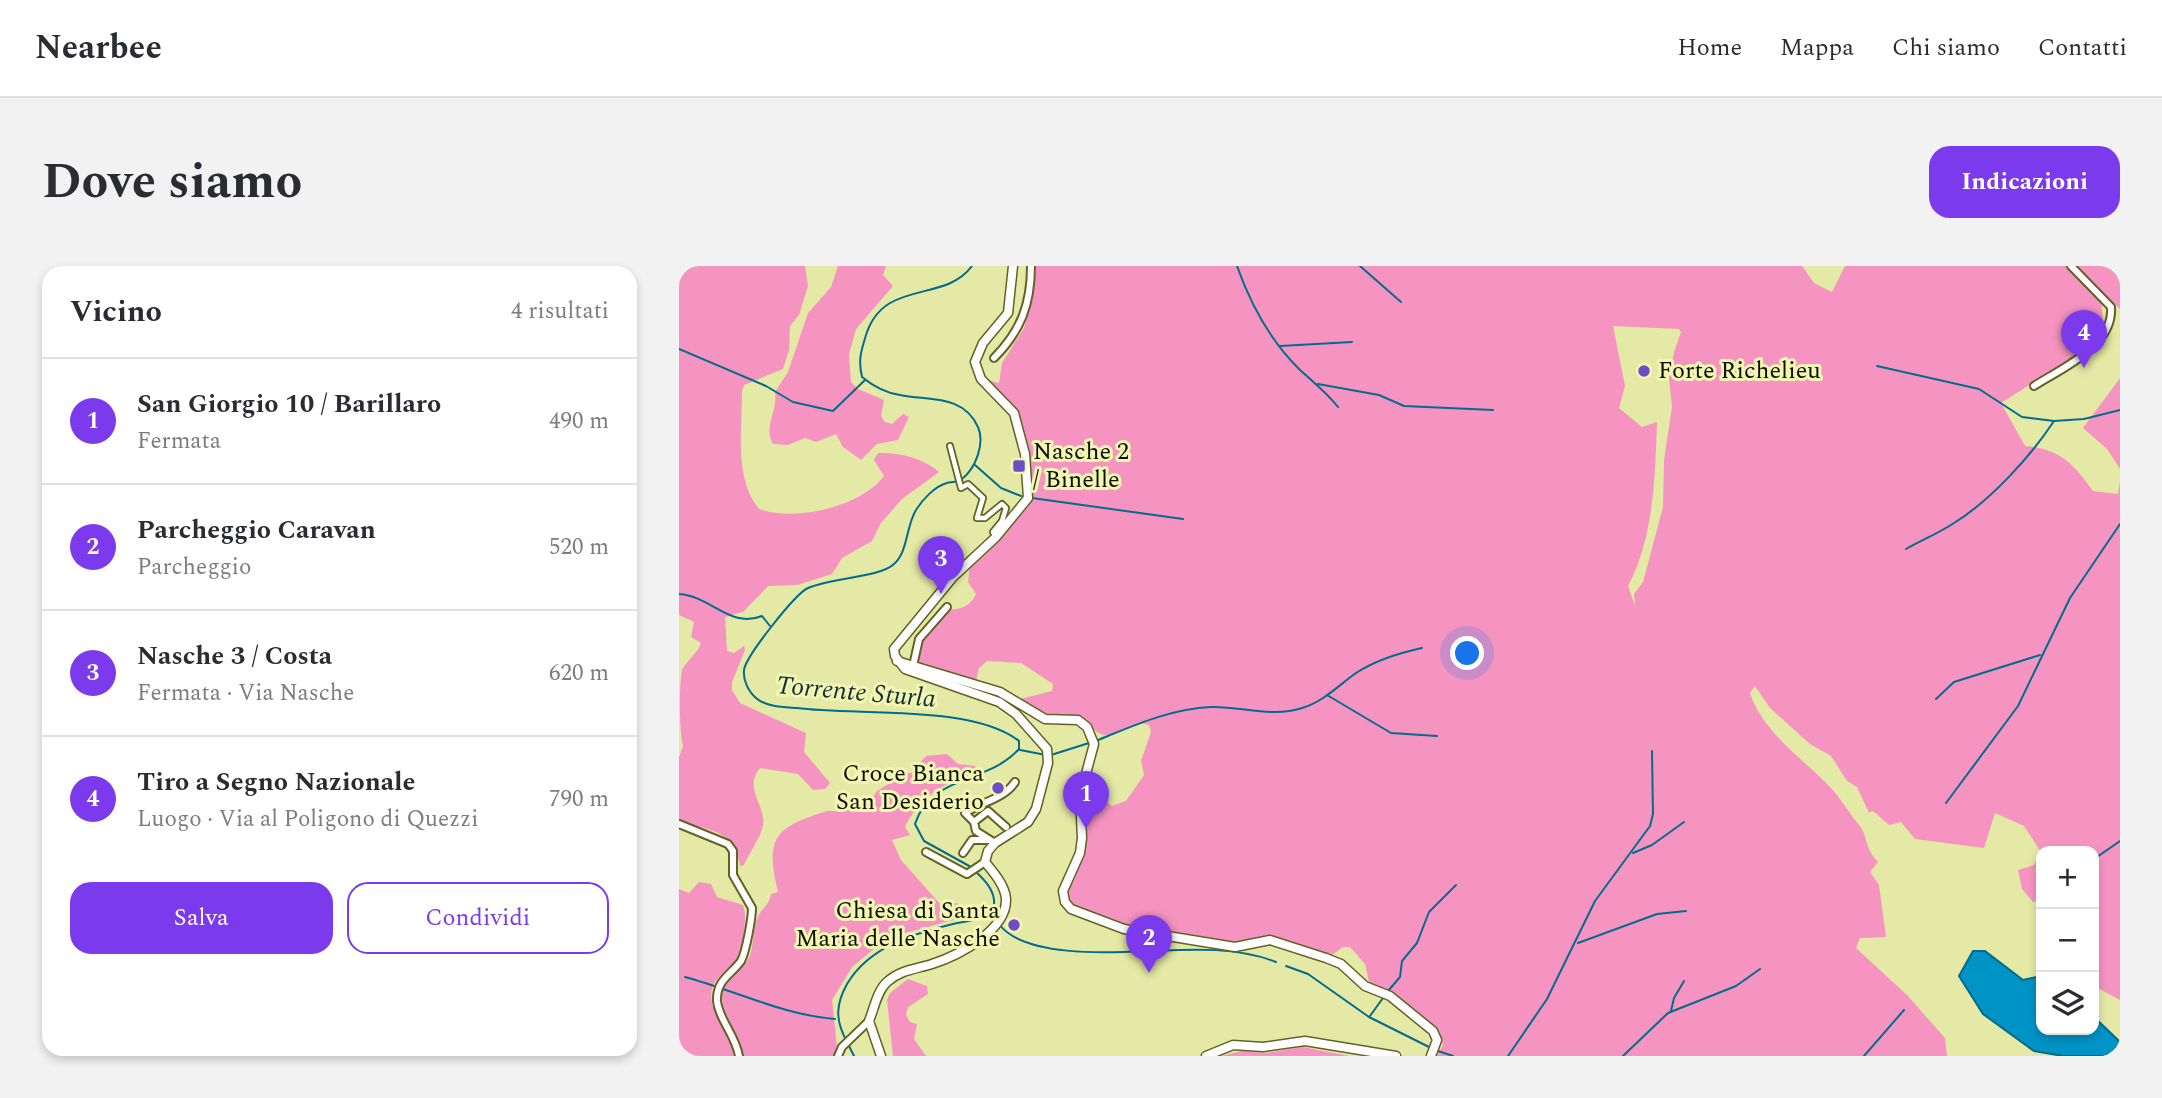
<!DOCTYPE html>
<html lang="it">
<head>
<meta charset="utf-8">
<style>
	:root { --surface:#fff; --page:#f2f2f3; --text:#2b2b33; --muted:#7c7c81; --line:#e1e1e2; --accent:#7c3aed }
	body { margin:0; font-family:Spectral,serif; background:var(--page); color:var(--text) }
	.controls { position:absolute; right:21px; bottom:21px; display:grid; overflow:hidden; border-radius:14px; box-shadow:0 4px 10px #0003 }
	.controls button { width:63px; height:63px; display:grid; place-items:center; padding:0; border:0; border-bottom:2px solid var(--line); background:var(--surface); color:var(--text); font:35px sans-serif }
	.you { position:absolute; left:789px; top:388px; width:24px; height:24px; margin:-18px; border:5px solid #fff; border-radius:50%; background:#1a73e8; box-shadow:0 0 0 10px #1a73e833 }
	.badge { display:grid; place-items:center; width:46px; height:46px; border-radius:50%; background:var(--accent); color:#fff; font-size:23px; font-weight:700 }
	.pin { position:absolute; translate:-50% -58px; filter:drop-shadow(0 2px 4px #0008) }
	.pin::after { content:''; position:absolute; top:37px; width:24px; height:21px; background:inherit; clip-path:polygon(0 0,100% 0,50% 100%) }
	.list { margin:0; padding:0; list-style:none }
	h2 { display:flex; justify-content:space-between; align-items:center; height:91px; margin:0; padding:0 28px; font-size:30px }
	h2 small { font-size:23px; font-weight:400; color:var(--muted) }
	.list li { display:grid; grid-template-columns:46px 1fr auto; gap:21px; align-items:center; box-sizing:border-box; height:126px; padding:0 28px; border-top:2px solid var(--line) }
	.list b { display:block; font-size:26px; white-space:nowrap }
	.list p { margin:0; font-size:23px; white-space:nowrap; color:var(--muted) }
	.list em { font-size:23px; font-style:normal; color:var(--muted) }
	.actions { display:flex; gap:14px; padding:21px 28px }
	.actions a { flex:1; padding:16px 0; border:2px solid var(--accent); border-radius:21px; text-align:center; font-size:24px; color:var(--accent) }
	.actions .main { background:var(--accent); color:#fff }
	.icon { flex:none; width:38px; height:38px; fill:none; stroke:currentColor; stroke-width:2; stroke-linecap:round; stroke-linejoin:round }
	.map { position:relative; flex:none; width:1441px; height:790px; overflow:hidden; border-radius:21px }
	header { display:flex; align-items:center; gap:42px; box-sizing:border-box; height:98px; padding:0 35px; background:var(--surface); border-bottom:2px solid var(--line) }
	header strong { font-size:33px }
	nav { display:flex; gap:38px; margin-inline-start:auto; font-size:24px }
	.intro { display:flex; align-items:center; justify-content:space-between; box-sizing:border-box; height:168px; padding:0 42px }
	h1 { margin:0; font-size:49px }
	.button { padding:18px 32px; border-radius:21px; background:var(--accent); color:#fff; font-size:24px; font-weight:700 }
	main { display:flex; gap:42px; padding:0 42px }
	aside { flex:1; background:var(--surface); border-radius:21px; box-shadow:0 4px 10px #0003 }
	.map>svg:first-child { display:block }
</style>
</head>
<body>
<header>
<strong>Nearbee</strong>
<nav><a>Home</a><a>Mappa</a><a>Chi siamo</a><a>Contatti</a></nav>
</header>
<div class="intro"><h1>Dove siamo</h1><a class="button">Indicazioni</a></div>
<main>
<aside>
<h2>Vicino<small>4 risultati</small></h2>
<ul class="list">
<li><span class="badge">1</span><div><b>San Giorgio 10 / Barillaro</b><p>Fermata</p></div><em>490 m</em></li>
<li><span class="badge">2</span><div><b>Parcheggio Caravan</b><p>Parcheggio</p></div><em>520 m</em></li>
<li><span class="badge">3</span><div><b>Nasche 3 / Costa</b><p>Fermata · Via Nasche</p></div><em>620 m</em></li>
<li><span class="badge">4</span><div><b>Tiro a Segno Nazionale</b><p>Luogo · Via al Poligono di Quezzi</p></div><em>790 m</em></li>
</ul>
<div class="actions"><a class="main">Salva</a><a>Condividi</a></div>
</aside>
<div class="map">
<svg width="1441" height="790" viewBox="0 0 1441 790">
	<rect width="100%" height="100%" fill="#e4e9a6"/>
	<g fill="#f694c1" fill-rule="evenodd">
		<path d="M0,0H126L129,20L120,49L111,60L110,84L104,103L65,119L63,125C63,163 55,212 80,243C116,256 182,241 205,210L195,194L199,187C219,186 245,192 260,206L223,233L202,257L193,275L163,292L153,308L118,319L89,320L64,346L46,351L48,385L55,387L65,380L66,384L53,416V424L61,437L127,467L125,486L151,517L146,523L134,524L119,508L81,502C64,523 87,539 84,559C82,571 70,587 65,599L61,600C55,562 32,567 0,554V491L4,480C0,463 0,422 3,404C8,394 19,387 22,377L12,371L15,356L0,349Z"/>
		<path d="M159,0H207L204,9L214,20L177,63L170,88L172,116L179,123L205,134L202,150L206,156L213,158L224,148L230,151L219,174L198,178L182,194L164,181L157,168L137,176L126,172L109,179L94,178C84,161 99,145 96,126L109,106L129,47L152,21Z"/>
		<path d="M356,0H1123L1135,17L1153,26L1166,0H1389L1422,34L1425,64L1407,83L1322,137L1346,180C1381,183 1394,197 1414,225L1439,228L1441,215V734L1415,720V585H1362V634L1354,636L1343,623L1339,604L1355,599L1362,586L1345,560L1316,547L1305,582L1236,573L1222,556L1210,559L1194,545L1190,547L1178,521L1168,515L1152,490L1131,478L1091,442L1076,420L1071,427C1083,465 1123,492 1150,520C1161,531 1170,547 1180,559C1190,571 1184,580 1199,596L1191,606L1200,619L1207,671L1181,672L1177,682L1228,729L1266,772L1268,790H758L764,779L760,768L708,723L691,720L686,698L671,681H664L652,690L595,671L547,676L455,661L397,641L390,633L389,626L406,586L409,521L433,540L447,535L465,509L462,495L472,466L470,459L462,457C433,466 429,482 403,452C377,451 362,449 341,433L373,425L374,418L342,397L308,395L300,402L297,415L236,396L242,375L269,344C282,343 291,341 297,328L289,316L291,299L349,240C358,215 349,159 332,137C325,128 314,122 308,114L320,117L323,97L345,62L350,44ZM934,60L1000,63L1002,66L995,86L990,112L993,141L985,194L984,241L964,316L955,328L956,340L949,320C975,271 976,211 978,156L963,161L940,142L946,120Z"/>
		<path d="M1394,0H1441V43Z"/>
		<path d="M1441,112V203L1428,183L1404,162Z"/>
		<path d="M268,488L279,498L296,500L301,506C268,514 241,530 226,561L231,569L213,574L222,594L262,639L277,637L284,640L285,651L208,672L173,701L153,734L158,781L154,790H64C60,768 42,751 43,728C43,715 57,708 65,699C78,686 71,662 81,647C86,640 90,638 92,628L99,626C85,569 98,561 148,545C154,544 159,547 165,545C175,542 183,534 194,531L198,525L227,507H232L247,490Z"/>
		<path d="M20,616L32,618L38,631L64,639C69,650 64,687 56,696C49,704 39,709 34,720C25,742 52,767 55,790H0V623L10,627Z"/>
		<path d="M229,713L248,720L249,728L229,741L227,749L231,756L238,758L235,773L247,790H214L208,734L211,727Z"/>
		<path d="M624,781L670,790H542L563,785L586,787Z"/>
	</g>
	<path fill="#0094c6" stroke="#046c8b" stroke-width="2" d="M1294,685H1306L1344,714L1362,710V764H1415V751L1441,776V785L1425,790H1384L1355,785L1304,748L1280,710Z"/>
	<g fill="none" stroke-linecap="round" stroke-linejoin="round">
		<g stroke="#046c8b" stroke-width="2">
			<path d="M558,0C571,37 591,74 620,103C634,116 647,126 659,141"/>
			<path d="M681,0L722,36"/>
			<path d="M601,80L673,76"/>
			<path d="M0,83L87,120L114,136L154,145L186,114"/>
			<path d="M1198,100L1300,123L1343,151L1375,155L1405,153L1441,144"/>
			<path d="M639,118L700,129L725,140L814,144"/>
			<path d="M296,199L322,222L342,230"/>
			<path d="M353,232L504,253"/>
			<path d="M1227,283C1243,274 1260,267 1275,257C1311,235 1352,190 1375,155"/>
			<path d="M0,328C32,330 51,363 83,350L91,360"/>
			<path d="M648,429L712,467L758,470"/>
			<path d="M1257,433L1275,416L1361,389"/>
			<path d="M419,474C456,459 491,443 532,441C562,440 593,452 623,442C644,436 660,419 677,407C697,394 720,387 743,382"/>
			<path d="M341,484L367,489"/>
			<path d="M372,489L410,477"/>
			<path d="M1267,537L1339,440L1391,332L1441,258"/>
			<path d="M954,587L973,579L1005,556"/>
			<path d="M1415,593L1441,575"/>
			<path d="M292,601L245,575L236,558C252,508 309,518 340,483V475C294,438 177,450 118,442C105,441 87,441 77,432C69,425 64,414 65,404C67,390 116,328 129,322C151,312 202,311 215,298C229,286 227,260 237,244C243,234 256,220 268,217C273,216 279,216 283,213C297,202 306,177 299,161C284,128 250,135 221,129C206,127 194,120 183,111C179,94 182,85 187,69C205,12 265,38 293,0"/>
			<path d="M320,658C344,691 429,687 466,685"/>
			<path d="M899,677L978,648L1007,645"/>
			<path d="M475,685C515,683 559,681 597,696"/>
			<path d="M607,700L629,708L690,751L750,781"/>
			<path d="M6,711C57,725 105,749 156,753"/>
			<path d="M709,725L721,711L723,695L738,677L750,646L777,619"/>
			<path d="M992,745L995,732L1005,715"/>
			<path d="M691,750L704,732"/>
			<path d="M167,774C156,753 157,738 168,718C190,681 233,668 274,658C288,655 302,654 314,644C319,628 307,615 296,605"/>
			<path d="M169,778L175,790"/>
			<path d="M759,785L774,790"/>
			<path d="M829,790L868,733L916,635L971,560L974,548L973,485"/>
			<path d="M944,790L989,747L1057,720L1081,703"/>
			<path d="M1185,790L1225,744"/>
		</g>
		<defs>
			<path id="pedestrian" d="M271,180L282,222L289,218L304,232L298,252H306L323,238L327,242L323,255L314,266L317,271"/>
			<g id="minor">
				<path d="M315,92C342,65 352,38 352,0"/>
				<path d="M1355,120C1383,102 1435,80 1432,41L1392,0"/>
				<path d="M234,400L240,373L268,341"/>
				<path d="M295,556L286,547C302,536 325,533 336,516"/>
				<path d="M0,558L49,578L54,585V609L73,642C73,652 67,686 62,695C52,709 37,714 38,735C40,754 56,768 60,790"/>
				<path d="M316,577L297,565L295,556L309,545L327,561"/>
				<path d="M247,586L288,608L306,596"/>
				<path d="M284,587L293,574H309"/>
				<path d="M159,790L163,781L190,755"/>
			</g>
			<g id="tertiary">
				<path d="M218,395L321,426L366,453L399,454L408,461L415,478L401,530L403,572L401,587L384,625L386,636L392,643L445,663L556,681L591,674L647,692L662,698L686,720L711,730L754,765L758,774L752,790"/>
				<path d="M202,790L190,755C195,743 198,725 208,716C221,704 237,703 253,698C278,690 328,665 327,633C326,619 314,606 306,596L309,585L316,577L349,556L357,543L369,497L368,483L337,448L320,436L226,403L216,390L215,383L274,311L317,271L349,232L346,188L335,147L302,113L296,96L304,77L329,47L334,0"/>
				<path d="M527,790L554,779L584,781L626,775L717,790"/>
			</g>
		</defs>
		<use href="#pedestrian" stroke="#606323" stroke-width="8"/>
		<use href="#minor" stroke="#606323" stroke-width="10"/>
		<use href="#tertiary" stroke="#606323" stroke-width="11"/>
		<use href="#pedestrian" stroke="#fff" stroke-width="4.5"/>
		<use href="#minor" stroke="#fff" stroke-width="6"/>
		<use href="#tertiary" stroke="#fff" stroke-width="8"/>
	</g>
	<g fill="#6e4cc5" stroke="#f1f6b3" stroke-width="2.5">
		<circle cx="965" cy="105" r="7"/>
		<rect x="333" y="193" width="14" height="14" rx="3.5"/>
		<circle cx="319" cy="522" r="7"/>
		<circle cx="335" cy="659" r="7"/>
	</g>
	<g text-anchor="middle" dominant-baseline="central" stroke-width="6" stroke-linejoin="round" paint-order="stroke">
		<g font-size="24" fill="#0d0e00" stroke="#f1f6b3" text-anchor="start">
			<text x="979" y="105">Forte Richelieu</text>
			<text x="354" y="186">Nasche 2<tspan x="354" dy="28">/ Binelle</tspan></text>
			<text x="305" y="508" text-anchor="end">Croce Bianca<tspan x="305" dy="28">San Desiderio</tspan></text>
			<text x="321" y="645" text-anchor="end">Chiesa di Santa<tspan x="321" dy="28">Maria delle Nasche</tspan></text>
		</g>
		<g font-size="26" font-style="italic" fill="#152d39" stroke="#f1f6b3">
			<text transform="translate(177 426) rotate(5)">Torrente Sturla</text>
		</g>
	</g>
</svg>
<div class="controls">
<button>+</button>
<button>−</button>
<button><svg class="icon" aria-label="layers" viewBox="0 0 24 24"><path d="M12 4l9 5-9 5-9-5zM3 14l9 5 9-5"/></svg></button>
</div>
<div class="you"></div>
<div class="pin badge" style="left:407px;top:563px">1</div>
<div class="pin badge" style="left:470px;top:707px">2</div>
<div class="pin badge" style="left:262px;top:328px">3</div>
<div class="pin badge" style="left:1405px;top:102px">4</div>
</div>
</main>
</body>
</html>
